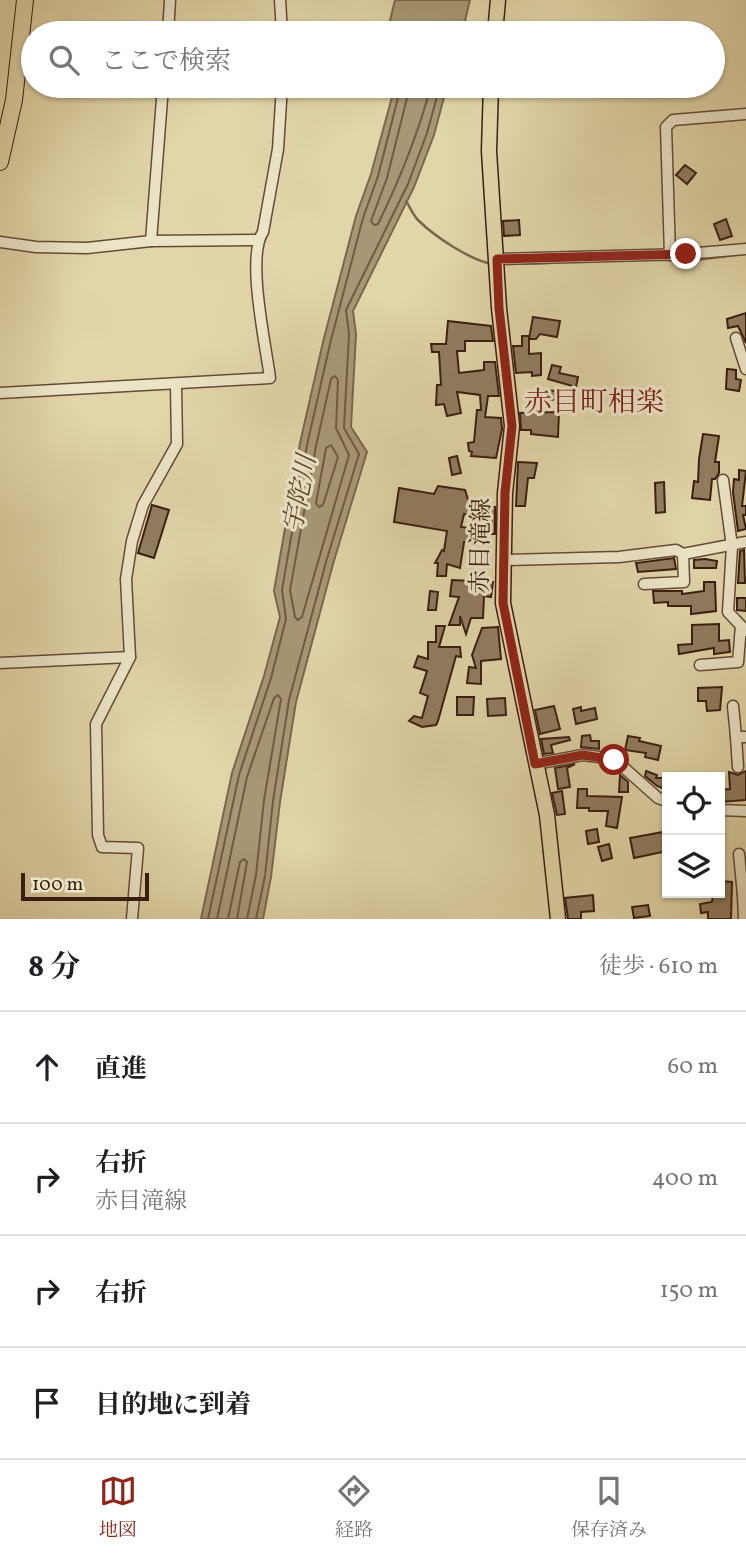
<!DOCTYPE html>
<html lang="ja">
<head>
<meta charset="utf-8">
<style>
	:root { --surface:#fff; --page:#f6f6f6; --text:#202124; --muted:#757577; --line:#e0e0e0; --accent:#8f2418 }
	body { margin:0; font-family:Vollkorn,"Noto Serif JP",serif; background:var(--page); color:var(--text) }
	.controls { position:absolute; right:21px; bottom:21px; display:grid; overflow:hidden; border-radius:0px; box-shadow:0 2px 5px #0004 }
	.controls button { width:63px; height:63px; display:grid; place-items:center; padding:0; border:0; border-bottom:2px solid var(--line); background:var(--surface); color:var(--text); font:35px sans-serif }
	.scale { position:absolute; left:21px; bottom:18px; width:128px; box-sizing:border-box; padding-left:7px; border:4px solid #3a1e10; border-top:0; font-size:19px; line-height:24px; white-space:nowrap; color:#3a1e10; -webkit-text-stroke:5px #ece4c7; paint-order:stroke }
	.stop { position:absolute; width:21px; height:21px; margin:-16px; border:5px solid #8f2418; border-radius:50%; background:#fff }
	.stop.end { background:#8f2418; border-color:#fff; box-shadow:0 2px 7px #0008 }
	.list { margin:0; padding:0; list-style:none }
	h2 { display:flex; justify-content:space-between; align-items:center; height:91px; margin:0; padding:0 28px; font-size:30px }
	h2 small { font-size:23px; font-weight:400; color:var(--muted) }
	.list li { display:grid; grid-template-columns:46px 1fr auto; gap:21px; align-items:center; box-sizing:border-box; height:112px; padding:0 28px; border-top:2px solid var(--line) }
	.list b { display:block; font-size:26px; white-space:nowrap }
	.list p { margin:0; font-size:23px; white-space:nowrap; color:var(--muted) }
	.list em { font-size:23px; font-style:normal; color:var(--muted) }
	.icon { flex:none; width:38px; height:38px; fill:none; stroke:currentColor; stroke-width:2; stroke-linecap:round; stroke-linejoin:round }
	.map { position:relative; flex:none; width:746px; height:919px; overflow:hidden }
	.search { position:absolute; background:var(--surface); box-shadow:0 2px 5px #0004; left:21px; right:21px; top:21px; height:77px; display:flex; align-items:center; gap:18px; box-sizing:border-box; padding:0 24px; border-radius:38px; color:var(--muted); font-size:26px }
	.sheet { height:539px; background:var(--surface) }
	nav { display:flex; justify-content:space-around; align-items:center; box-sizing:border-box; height:98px; border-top:2px solid var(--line); background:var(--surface); font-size:19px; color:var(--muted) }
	nav a { display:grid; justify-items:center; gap:4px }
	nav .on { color:var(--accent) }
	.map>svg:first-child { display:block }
</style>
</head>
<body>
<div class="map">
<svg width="746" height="919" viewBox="0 0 746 919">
	<rect width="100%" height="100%" fill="#e1d5a9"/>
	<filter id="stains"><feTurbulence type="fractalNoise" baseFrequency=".00286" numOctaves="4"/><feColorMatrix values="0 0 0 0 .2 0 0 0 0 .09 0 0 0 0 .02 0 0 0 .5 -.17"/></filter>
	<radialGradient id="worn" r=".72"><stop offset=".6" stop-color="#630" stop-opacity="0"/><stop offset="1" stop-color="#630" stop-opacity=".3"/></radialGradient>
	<g fill="#a89775" stroke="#7c674d" stroke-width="2">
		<path d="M395,0H470L462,33H387Z"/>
		<path d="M395,86H447L434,135L414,187L353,311L356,334L351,427L367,452L333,564L296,702L280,802L271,877L263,919H201L232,773L264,676L280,617L274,591L300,443L323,342L356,216L371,174Z"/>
	</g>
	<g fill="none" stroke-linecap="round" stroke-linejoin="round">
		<g stroke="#715a42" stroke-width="2">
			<path d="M410,86L387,178L371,221L374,225L378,224C400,179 418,134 431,86"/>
			<path d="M335,376L338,380L336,428L349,455L302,617L298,620L295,617L290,590L316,446L331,379Z"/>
			<path d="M331,445L338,457L323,505L319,507L316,503L326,448Z"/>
			<path d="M208,919L239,775L271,678L286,619L282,590L307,445L330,344L363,218L378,176L401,86"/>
			<path d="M217,919L247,777L274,698L278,695L281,699L264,800L256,875L247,919"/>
			<path d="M228,919L240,862L244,859L247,862L237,919"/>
			<path d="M256,919L265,876L273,801L289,700L326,562L359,454L344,428L349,334L346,310L408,184L427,133L440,86"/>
		</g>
		<g stroke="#7c674d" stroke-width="2.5">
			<path d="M406,201C410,207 413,215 418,220C435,237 469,259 491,264"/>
			<path d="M659,260H696L743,254"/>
			<path d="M508,264L547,263"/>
		</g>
	</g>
	<g fill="#917d60" stroke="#3a1e10" stroke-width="2">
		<rect x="518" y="86" width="21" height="6"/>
		<path d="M685,165L696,173L687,184L676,175Z"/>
		<path d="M726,219L732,236L720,240L714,224Z"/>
		<path d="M519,220L520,235L504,236L503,221Z"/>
		<path d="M746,313V343L738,326L728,328L727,319Z"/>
		<path d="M533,317L560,321L557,337L540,334L536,339H529Z"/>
		<path d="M448,321L491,326L493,341H465V351H457L459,373L484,370V362H495L499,396H488L485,417L501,418L502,429L496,458L471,456L472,452L469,451L468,443L474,442L477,410H481L480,395L457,392L461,413L447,416L444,404L436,405L437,385H441L439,352H432L431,344H446Z"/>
		<path d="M522,336H529V354L541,353V375L532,376V372L516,373L513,346H522Z"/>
		<path d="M552,365L561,367L559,373L578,377L576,387L548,379Z"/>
		<path d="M727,369L736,370V379L741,380L739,391L726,389Z"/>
		<path d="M575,390L573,399L542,400L544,391Z"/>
		<path d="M559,412L558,437L531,434V430H521L520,413Z"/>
		<path d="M703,434L719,436L715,462H719V473L715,479H712L710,500L692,498L694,481L698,482L699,459Z"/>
		<path d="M457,456L461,473L452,475L449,458Z"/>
		<path d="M518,462L537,463L534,478H528L525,506H516Z"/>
		<path d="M739,470L746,471L742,506H746V515H743L746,529L738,531L733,492L734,479L739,480Z"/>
		<path d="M664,482L665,512L656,513L655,483Z"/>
		<path d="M438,486L465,490L470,506L495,507V534H485V516L464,514L461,527L469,528L468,542H464L460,568L447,564L446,576H437L438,563H435L442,550L444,551L447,531L394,522L399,488L434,494Z"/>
		<path d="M152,505L169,510L154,558L138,553Z"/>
		<path d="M744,550L745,583H738L740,551Z"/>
		<path d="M674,558L676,569L638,572L636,563Z"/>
		<path d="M705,559L717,561L716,568H694V560Z"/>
		<path d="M452,580L493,582L491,597L484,596L483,618H471L466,634L460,616V625H449L459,597L450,596Z"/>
		<path d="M704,582H715L716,611L691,614V606H668V602L654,603L653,591H682V594L704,591Z"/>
		<path d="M430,591L438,592L436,610H428Z"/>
		<path d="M737,598H746V611L737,610Z"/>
		<path d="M719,624V641L729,640L730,652L714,654V648L679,654L678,645L692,644V625Z"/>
		<path d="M436,626H445L439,647H460L461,657L456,656L438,721L436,725L422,727L409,721L414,716L422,718L428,696L420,693L427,671L414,667L418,656L428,659V642H436Z"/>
		<path d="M498,627L501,659L481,661V684L467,683L469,667L476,668L472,655L482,628Z"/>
		<path d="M722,687L720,710L707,711L706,701H698V688Z"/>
		<path d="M457,697H474L473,715H457Z"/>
		<path d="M505,698L506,715L488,716L487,699Z"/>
		<path d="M554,706L560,729L540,734L535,710Z"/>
		<path d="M581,707V711L595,708L597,719L576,724L573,709Z"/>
		<path d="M590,735L591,741H599V749L581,747L582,736Z"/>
		<path d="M628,736L640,738L639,741L661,746L658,760L645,757L646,753L625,750Z"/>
		<path d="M569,737L570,740L551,745L553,753L544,754L541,739Z"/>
		<path d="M575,764L567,768L570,787L558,789L555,768Z"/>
		<path d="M646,771L657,775L656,778H667V790L657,786L645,776Z"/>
		<path d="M746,771V800L720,802V790L730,789L729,772L738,775Z"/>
		<path d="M620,775L628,782V792H619Z"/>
		<path d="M578,789H587V796L622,797L617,828L606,826L608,811H589V808H577Z"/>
		<path d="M562,791L565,814L557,815L552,793Z"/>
		<path d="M597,829L599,842L588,844L586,831Z"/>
		<path d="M663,832L667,851L634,858L630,838Z"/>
		<path d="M609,844L612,858L602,861L598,847Z"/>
		<path d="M720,881L732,882L731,919H708V912L701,913L700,904L712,902L713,893H720Z"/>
		<path d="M593,895L594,911L581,912V919H568L565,898Z"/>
		<path d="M648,905L650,916L634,918L632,907Z"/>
	</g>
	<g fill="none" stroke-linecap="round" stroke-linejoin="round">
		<defs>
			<g id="minor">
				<path d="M280,0L282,33"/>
				<path d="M168,33L170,0"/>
				<path d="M151,241L163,86"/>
				<path d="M0,242L36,247L87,248L151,241L257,240"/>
				<path d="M670,255L666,127L673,120L746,114"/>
				<path d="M497,259L686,254L746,249"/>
				<path d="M736,338L746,369"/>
				<path d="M0,393L270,378C266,346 246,257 263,232L278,149L282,86"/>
				<path d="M723,480L732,546L728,612L746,631"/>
				<path d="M505,560L619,557L676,550L683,554L746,542"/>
				<path d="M644,584L684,582L683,554"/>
				<path d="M0,663L130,657"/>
				<path d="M700,665L738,662L741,626"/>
				<path d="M733,706L736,737H746"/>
				<path d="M736,737L738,767"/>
				<path d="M535,764L583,755L614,759L658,798L667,801"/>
				<path d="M720,810L746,811"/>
				<path d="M739,854L743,895"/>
				<path d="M132,919L138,848L102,847L98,835L96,724L130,657L126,579L132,541L143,505L177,444L176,385"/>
				<path d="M744,919L743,895H746"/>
			</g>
			<g id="major">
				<path d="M495,33L498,0"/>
				<path d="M491,86L489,151L499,308L512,426L505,493L503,603L547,815L558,919"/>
			</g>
			<path id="highway" d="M0,162L14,100L25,0"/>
		</defs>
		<use href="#minor" stroke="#644c36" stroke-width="13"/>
		<use href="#major" stroke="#3a1e10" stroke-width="17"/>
		<use href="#highway" stroke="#3a1e10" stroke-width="18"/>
		<use href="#minor" stroke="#ece4c7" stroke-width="10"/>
		<use href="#major" stroke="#e1d5a9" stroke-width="14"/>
		<use href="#highway" stroke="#e1d5a9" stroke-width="16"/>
	</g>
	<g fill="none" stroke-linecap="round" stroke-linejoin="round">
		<path stroke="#8f2418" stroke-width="9" d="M614,760L583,755L535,764L503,603L505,493L512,426L499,308L497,259L686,254"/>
	</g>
	<g text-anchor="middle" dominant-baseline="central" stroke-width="6" stroke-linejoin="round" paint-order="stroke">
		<g font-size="24" fill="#3a1e10" stroke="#ece4c7">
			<text transform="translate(482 546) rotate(-89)">赤目滝線</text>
		</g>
		<g font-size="26" font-style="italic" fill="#604833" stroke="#ece4c7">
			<text transform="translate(301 494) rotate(-79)">宇陀川</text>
		</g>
		<g font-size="28" fill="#7a1f14" stroke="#ece4c7">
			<text x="594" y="403">赤目町相楽</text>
		</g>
	</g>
	<rect width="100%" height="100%" filter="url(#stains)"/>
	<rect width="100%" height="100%" fill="url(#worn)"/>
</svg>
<div class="controls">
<button><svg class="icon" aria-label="locate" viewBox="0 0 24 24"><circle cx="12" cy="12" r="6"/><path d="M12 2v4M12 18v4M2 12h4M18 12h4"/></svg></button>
<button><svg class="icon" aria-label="layers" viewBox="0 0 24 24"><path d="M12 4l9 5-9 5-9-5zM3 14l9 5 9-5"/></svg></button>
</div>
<div class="scale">100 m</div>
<div class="stop" style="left:614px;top:760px"></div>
<div class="stop end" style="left:686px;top:254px"></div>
<div class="search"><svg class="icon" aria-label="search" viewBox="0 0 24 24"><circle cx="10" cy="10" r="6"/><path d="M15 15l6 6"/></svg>ここで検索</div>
</div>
<section class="sheet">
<h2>8 分<small>徒歩 · 610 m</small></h2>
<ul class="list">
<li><svg class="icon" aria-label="ahead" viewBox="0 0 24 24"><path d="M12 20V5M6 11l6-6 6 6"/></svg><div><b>直進</b></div><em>60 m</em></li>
<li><svg class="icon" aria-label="right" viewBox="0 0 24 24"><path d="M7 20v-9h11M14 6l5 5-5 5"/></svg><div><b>右折</b><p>赤目滝線</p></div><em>400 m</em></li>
<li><svg class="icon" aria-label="right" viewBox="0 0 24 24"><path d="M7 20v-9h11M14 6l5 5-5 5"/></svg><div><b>右折</b></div><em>150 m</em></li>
<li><svg class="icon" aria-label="arrive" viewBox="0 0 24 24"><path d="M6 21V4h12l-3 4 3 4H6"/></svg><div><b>目的地に到着</b></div></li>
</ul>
</section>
<nav>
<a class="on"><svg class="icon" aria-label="map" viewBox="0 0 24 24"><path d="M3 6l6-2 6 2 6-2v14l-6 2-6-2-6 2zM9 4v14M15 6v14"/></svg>地図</a>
<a><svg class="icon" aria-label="directions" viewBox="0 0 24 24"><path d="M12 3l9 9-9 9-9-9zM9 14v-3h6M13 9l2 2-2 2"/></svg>経路</a>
<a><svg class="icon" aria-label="saved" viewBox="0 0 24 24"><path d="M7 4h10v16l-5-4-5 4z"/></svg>保存済み</a>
</nav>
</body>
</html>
